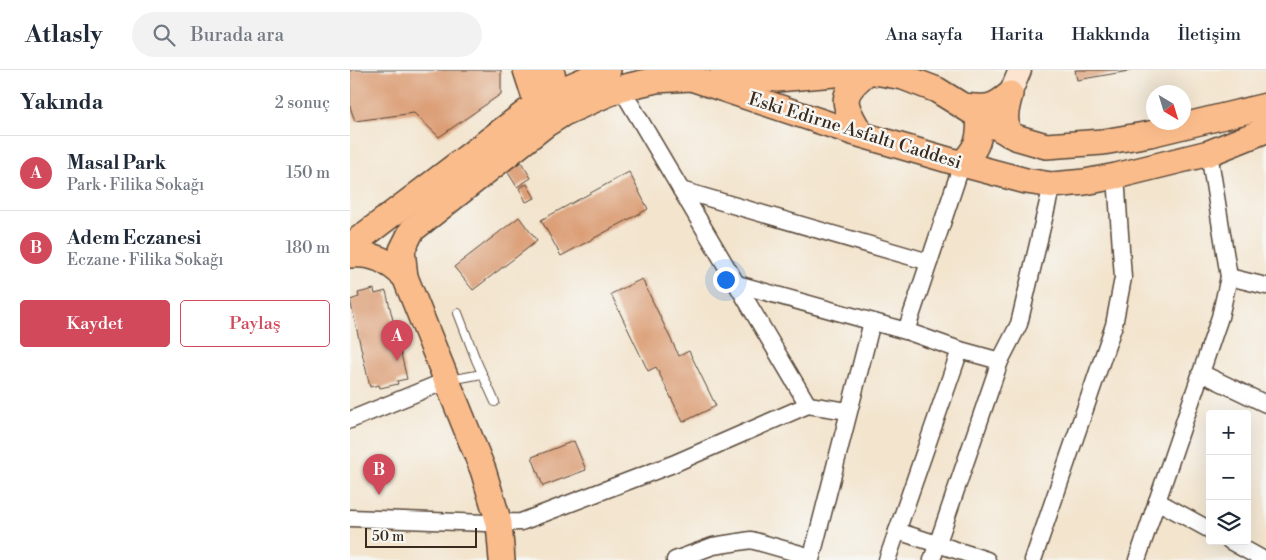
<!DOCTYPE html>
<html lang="tr">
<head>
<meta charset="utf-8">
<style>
	:root { --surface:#fff; --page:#f2f2f3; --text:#1f2937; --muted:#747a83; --line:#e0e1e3; --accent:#d1495b }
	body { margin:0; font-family:"Libre Bodoni",serif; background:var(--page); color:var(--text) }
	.controls { position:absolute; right:15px; bottom:15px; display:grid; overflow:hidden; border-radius:5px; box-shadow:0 5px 20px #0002 }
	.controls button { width:45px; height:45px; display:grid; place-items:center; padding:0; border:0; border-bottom:1px solid var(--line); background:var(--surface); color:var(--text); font:25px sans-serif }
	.compass { position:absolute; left:796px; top:15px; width:45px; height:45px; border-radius:50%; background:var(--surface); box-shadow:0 5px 20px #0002; rotate:142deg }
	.scale { position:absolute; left:15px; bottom:12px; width:112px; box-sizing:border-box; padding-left:5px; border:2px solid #3b2a1e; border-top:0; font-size:14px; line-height:18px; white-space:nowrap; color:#3b2a1e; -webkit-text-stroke:4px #f6f6f2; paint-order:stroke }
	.you { position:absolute; left:375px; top:209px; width:18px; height:18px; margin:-12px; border:4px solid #fff; border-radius:50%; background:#1a73e8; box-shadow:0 0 0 8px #1a73e833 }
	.badge { display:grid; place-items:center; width:32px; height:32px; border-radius:50%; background:var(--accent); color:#fff; font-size:16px; font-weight:700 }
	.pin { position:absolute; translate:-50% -41px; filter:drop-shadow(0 1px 2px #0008) }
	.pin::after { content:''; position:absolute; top:26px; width:18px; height:15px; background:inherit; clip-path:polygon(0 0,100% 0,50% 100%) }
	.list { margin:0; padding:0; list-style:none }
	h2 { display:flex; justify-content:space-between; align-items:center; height:65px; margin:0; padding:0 20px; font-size:21px }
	h2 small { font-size:16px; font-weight:400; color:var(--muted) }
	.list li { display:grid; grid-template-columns:32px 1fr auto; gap:15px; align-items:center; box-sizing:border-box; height:75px; padding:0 20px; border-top:1px solid var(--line) }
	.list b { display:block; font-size:19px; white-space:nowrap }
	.list p { margin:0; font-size:16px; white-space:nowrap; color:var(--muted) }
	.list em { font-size:16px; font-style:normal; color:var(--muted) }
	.actions { display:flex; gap:10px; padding:15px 20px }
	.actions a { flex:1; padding:11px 0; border:1px solid var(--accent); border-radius:5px; text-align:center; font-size:18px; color:var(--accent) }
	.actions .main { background:var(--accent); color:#fff }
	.icon { flex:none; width:28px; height:28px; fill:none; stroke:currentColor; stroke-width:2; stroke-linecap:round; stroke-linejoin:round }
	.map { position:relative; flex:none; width:916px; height:490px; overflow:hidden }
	header { display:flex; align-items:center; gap:30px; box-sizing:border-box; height:70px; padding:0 25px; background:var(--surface); border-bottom:1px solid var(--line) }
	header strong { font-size:24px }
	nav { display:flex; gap:28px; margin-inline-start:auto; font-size:18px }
	.search { width:350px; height:45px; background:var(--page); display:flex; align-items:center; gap:12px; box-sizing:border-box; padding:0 18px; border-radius:28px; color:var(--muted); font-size:19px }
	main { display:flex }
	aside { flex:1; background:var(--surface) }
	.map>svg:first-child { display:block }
</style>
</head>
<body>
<header>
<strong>Atlasly</strong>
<div class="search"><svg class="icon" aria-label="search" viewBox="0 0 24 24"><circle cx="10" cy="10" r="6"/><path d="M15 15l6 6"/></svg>Burada ara</div>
<nav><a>Ana sayfa</a><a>Harita</a><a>Hakkında</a><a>İletişim</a></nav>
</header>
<main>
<aside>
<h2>Yakında<small>2 sonuç</small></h2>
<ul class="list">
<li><span class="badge">A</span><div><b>Masal Park</b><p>Park · Filika Sokağı</p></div><em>150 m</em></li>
<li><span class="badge">B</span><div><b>Adem Eczanesi</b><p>Eczane · Filika Sokağı</p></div><em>180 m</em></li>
</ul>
<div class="actions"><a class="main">Kaydet</a><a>Paylaş</a></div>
</aside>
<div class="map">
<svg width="916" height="490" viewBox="0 0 916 490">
	<rect width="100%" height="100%" fill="#f6f6f2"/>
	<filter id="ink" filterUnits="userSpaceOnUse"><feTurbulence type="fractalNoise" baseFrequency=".02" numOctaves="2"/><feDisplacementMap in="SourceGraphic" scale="10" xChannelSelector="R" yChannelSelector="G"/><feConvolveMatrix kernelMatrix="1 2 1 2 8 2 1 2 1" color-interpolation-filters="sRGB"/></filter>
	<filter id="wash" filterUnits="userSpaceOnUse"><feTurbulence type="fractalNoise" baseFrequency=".0096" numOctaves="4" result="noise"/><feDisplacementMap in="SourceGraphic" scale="20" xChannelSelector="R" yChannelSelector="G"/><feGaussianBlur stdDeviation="1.12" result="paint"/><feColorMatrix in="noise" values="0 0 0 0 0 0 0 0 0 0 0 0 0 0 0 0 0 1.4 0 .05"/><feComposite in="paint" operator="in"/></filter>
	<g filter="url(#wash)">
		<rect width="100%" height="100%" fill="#f3e4cd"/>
		<g id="blocks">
			<g fill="#db9d74">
				<path d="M0,0H151V24L89,67L64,43L5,51L0,37Z"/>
				<path d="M725,0H779V1L727,10Z"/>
				<path d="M171,92L181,108L167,117L157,101Z"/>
				<path d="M279,102L298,139L211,186L191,150Z"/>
				<path d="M177,114L185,128L176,132L169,118Z"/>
				<path d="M169,147L187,171L123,220L104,197Z"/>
				<path d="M292,209L329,286L339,281L366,336L333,352L306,297L298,301L261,224Z"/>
				<path d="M24,219L25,224L36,221L57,309L47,311L48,314L30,318L29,315L20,317L0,230L9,227L8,223Z"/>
				<path d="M224,371L236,400L193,416L182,387Z"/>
			</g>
		</g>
	</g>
	<g filter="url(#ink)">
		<use href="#blocks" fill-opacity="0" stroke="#574638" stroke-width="1"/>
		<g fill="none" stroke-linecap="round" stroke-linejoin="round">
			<defs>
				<g id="lane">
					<path d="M108,243L126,290L145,332"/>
					<path d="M100,310L132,304"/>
				</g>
				<g id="street">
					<path d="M271,18L458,335"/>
					<path d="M331,120L579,192"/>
					<path d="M879,207L916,216"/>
					<path d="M387,214L556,261L610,280L650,291L669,254L702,115"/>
					<path d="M556,261L612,94"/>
					<path d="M851,303L916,334"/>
					<path d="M0,350L98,310"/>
					<path d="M807,431L860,460"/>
					<path d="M0,448L136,453L171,452L323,394L458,335L498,341"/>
					<path d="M547,461L637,490"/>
					<path d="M880,471L914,490"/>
					<path d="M325,490L363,476L401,470L461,487"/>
					<path d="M461,490L522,252"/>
					<path d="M537,490L610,280"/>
					<path d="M582,490L650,291"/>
					<path d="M683,490L764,255L773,208L766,106"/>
					<path d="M787,490L870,247L879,207L859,83"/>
				</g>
				<path id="secondary" d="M660,24L670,0"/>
				<g id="primary">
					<path d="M176,0L187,34"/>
					<path d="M201,0L207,22"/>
					<path d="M373,0L395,6L427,9L519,1L553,7L587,20L640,53L665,67L696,76L753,72L800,64L916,36"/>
					<path d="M613,36C636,38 641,40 660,24C656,39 653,50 659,64"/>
					<path d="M511,64C492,33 488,25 519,1"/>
					<path d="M612,94C627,78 631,69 629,46"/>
					<path d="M0,176L187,34L207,22L258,0"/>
					<path d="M0,185C24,183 38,191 55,207L133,400L149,453L152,490"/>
					<path d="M55,207L52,180L62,160L195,55L214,43L271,18L306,10L341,8L502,62L612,94L676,111L702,115L735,112L766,106L859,83L916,60"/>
				</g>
			</defs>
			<use href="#lane" stroke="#574638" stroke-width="10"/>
			<use href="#street" stroke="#574638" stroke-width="19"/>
			<use href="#secondary" stroke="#574638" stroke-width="25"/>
			<use href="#primary" stroke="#574638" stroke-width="28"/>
			<use href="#lane" stroke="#fff" stroke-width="8"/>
			<use href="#street" stroke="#fff" stroke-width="16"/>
			<use href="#secondary" stroke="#fde4d1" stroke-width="22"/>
			<use href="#primary" stroke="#fabc8b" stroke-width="25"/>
		</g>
	</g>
	<g text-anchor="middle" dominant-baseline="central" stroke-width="5" stroke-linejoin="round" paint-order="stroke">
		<g font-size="18" fill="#3b2a1e" stroke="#f6f6f2">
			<text transform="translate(505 61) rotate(17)">Eski Edirne Asfaltı Caddesi</text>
		</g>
	</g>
</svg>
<div class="controls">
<button>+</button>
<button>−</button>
<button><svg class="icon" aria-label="layers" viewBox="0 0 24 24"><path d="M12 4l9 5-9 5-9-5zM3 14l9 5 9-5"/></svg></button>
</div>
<svg class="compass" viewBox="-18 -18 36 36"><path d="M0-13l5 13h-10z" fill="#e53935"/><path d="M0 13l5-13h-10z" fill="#747a83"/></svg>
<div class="scale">50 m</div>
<div class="you"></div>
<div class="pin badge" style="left:47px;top:291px">A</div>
<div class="pin badge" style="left:29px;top:425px">B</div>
</div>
</main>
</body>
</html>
